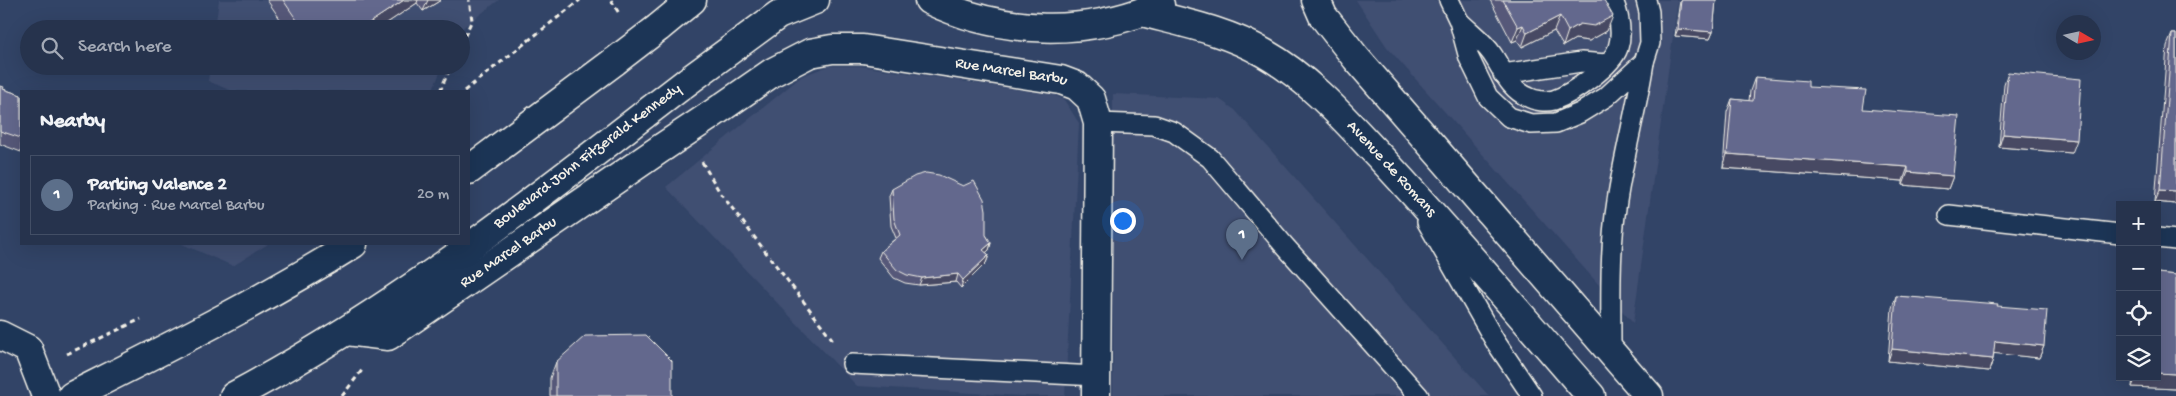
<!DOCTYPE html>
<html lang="en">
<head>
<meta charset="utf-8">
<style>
	:root { --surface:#26334d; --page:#323f57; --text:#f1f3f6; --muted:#a4aab6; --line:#424e65; --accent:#d6ab8b }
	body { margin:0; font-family:"Gochi Hand",sans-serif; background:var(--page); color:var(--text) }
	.controls { position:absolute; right:15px; bottom:15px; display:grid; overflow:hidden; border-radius:0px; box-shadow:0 5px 20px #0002 }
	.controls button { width:45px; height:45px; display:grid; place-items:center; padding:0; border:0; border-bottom:1px solid var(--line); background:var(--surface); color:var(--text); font:25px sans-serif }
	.compass { position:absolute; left:2056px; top:15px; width:45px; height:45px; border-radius:50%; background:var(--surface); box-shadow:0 5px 20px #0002; rotate:99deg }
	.you { position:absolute; left:1122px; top:220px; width:18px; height:18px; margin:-12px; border:4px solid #fff; border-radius:50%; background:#1a73e8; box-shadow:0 0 0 8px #1a73e833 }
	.badge { display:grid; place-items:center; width:32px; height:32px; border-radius:50%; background:var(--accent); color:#fff; font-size:16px; font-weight:700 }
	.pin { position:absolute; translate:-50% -41px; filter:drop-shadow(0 1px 2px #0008) }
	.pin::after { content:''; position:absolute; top:26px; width:18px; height:15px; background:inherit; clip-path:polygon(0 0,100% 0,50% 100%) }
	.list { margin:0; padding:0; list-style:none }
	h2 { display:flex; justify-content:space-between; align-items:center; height:65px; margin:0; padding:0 20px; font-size:21px }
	h2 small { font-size:16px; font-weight:400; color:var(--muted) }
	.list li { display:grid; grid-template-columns:32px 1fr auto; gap:15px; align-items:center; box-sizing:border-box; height:80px; margin:0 10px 10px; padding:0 10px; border:1px solid var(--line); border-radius:0px }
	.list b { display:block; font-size:19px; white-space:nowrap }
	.list p { margin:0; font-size:16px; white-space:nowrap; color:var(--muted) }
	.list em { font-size:16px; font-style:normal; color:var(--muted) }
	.icon { flex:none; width:28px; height:28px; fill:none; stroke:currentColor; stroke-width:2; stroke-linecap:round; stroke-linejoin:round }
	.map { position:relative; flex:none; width:2176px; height:396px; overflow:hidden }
	.search { position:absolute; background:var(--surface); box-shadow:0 5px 20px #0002; left:20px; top:20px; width:450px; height:55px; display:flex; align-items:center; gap:12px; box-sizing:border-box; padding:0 18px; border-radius:28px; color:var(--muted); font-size:19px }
	.panel { position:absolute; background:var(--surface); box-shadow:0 5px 20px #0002; left:20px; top:90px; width:450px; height:155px; border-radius:0px }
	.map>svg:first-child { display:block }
</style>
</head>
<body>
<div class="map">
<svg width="2176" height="396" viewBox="0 0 2176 396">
	<rect width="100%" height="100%" fill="#324467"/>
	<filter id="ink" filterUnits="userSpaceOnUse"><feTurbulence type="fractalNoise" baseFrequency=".02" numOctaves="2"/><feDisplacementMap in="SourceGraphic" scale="10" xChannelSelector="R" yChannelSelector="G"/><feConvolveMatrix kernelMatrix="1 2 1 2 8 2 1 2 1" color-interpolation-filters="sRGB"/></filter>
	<g filter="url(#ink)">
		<g fill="#414f72">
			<path d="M219,0H499L461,29H215Z"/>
			<path d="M1356,0H1678L1633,323L1387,47Z"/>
			<path d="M210,66H443L432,91H232L208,81Z"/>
			<path d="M829,66H860L1054,95L1064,100L1079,123L1065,396H1023L857,386L666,187L802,76Z"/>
			<path d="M1113,94L1219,99L1235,110L1489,396H1113Z"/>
			<path d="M182,244H268L233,266Z"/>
		</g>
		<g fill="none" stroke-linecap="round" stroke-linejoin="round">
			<defs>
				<g id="service">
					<path d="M1449,0L1459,21L1469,58L1488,97L1509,117L1531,124L1556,123L1580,113L1606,97L1644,62L1650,43L1649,12L1646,0"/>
					<path d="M1460,22C1470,32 1484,42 1492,54C1503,70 1509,89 1528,97C1535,101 1546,102 1554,100C1572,94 1612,66 1618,48C1623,32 1619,15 1613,0"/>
					<path d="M1503,74L1581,62L1606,64"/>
					<path d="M1098,123L1154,125L1174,132L1210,158L1283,244L1419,396"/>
					<path d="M1949,215L2120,234"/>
					<path d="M1427,222L1495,341L1532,396"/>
					<path d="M2157,238L2176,240"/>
					<path d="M1611,353C1611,302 1609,251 1617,201C1624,154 1637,108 1644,62"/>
					<path d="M852,364L1097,376"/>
				</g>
				<g id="minor">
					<path id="s1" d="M708,117L773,72L810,53L832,49H863L1061,80L1077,86L1091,99L1098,123L1096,396"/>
					<path id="s2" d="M347,331L388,336L663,147"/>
					<path d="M0,335L28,349L46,396"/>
				</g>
				<g id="primary">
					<path d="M929,0C1003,35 1085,37 1160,5"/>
					<path d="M1316,0L1323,16L1356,58L1649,396"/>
					<path id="s3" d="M1142,12C1184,23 1226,31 1264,53C1310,79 1345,120 1381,158C1453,235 1521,316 1591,396"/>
					<path d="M658,28L692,0"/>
					<path d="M688,81L778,15L815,0"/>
					<path d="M469,170L615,61"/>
					<path d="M72,396C167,348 262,301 353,244"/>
					<path d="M234,396C381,318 514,216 645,114"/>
				</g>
			</defs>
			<use href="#service" stroke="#f4f1e8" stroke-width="22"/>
			<use href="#minor" stroke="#f4f1e8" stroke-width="31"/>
			<use href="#primary" stroke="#f4f1e8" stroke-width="31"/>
			<g stroke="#f4f1e8" stroke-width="3" stroke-dasharray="5 4" stroke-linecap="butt">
				<path d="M611,0L620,15"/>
				<path d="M461,44L472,20L469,0"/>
				<path d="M440,91L451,66"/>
				<path d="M464,91L580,0"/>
				<path d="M702,162L719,191L833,340"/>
				<path d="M67,354L141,319"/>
				<path d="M342,396L363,369"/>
			</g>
			<use href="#service" stroke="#1d3557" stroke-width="19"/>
			<use href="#minor" stroke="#1d3557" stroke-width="28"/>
			<use href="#primary" stroke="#1d3557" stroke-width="28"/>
			<defs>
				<path id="minor-bridge" d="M663,147L708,117"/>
				<g id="primary-bridge">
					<path d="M615,61L658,28"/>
					<path d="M645,114L688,81"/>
				</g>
			</defs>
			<use href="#minor-bridge" stroke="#f4f1e8" stroke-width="31" stroke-linecap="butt"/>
			<use href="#primary-bridge" stroke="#f4f1e8" stroke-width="31" stroke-linecap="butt"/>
			<use href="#minor-bridge" stroke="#1d3557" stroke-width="28"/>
			<use href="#primary-bridge" stroke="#1d3557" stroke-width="28"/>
		</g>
		<g fill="#565979" stroke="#f4f1e8">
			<path d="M267,0H441L423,11L417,3L378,29H287Z"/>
			<path d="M1490,0H1604L1607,31L1589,41L1575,39L1563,46L1554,31L1522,47L1517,40L1512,42Z"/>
			<path d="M1680,0H1716L1713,32L1710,39L1675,36Z"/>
			<path d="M2172,34H2176V204L2155,202L2167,46Z"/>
			<path d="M313,66H322L315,70Z"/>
			<path d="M2008,72L2072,153L1999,147L2004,84Z"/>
			<path d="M1755,77L1808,87L1863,109L1953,176L1948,189L1903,185V181L1723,168L1727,112L1732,99L1749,101L1750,91Z"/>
			<path d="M0,86L3,89L21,95V152L0,144Z"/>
			<path d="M892,189L986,235L991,243L989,250L986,252L989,255L986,263L961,288L956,282L919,285L905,283L894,278L878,258L881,251L896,238L891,226L889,196Z"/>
			<path d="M2157,273L2176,275V389L2132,387L2133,377H2157Z"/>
			<path d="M1896,296L1997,306L2044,346L2039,358L1994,353L1993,359L1989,371L1888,361L1892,308Z"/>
			<path d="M556,362L672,396H550V378Z"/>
		</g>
		<g fill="#464963" stroke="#f4f1e8">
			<path d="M404,0H418L417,3L378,29H360Z"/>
			<path d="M428,0H441L423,11Z"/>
			<path d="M1560,16L1554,31L1522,47L1527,33Z"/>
			<path d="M1613,16L1607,31L1589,41L1575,39L1563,46L1568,31L1580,24Z"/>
			<path d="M1523,25L1517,40L1512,42L1518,27Z"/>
			<path d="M1678,29L1713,32L1710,39L1675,36Z"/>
			<path d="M317,66H322L315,70Z"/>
			<path d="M2003,134L2077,140L2072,153L1999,147Z"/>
			<path d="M1727,154L1908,167L1903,181L1723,168Z"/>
			<path d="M1908,172L1953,176L1948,189L1903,185Z"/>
			<path d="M2160,190L2176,191V204L2155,202Z"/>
			<path d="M991,243L989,250L981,257L983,250Z"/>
			<path d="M989,255L986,263L961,288L963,280Z"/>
			<path d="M958,274L956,282L919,285L922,278Z"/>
			<path d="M1995,341L2044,346L2039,358L1990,353Z"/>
			<path d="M1892,349L1993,359L1989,371L1888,361Z"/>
			<path d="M2157,373L2176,374V389L2132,387L2136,377H2157Z"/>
		</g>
		<g fill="#64688d" stroke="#f4f1e8">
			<path d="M283,0H404L360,29H303Z"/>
			<path d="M1503,0H1604L1613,16L1594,26L1580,24L1568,31L1560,16L1527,33L1523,25L1518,27Z"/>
			<path d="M1681,0H1716L1713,32L1678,29Z"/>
			<path d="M2172,34H2176V191L2160,190Z"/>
			<path d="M2008,72L2081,79L2077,140L2003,134Z"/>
			<path d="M1755,77L1808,81V87L1866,90L1863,109L1959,116L1953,176L1908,172V167L1727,154L1732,99L1753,101Z"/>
			<path d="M0,86L4,87L3,89L21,95V138L0,131Z"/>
			<path d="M926,173L939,175L963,186L974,181L984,199L986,210V235L991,243L983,250L989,255L963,280L958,274L922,278L907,275L897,270L881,251L900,235L894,219L892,189L915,176Z"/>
			<path d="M2157,273L2176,275V374L2157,373Z"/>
			<path d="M1896,296L1998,304L1997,306L2047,310L2044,346L1995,341L1993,359L1892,349Z"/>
			<path d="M646,335L672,361V396H556V362L585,336Z"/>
		</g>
	</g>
	<g text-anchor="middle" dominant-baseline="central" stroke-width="5" stroke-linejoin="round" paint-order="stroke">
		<g font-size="16" fill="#f4f1e8" stroke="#1d3557">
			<text stroke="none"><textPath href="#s1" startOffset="324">Rue Marcel Barbu</textPath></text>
			<text transform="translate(588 157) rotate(-37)">Boulevard John Fitzerald Kennedy</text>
			<text stroke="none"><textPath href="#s3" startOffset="302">Avenue de Romans</textPath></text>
			<text stroke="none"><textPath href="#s2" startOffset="188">Rue Marcel Barbu</textPath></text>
		</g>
	</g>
</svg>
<div class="controls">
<button>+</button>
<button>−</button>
<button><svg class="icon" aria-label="locate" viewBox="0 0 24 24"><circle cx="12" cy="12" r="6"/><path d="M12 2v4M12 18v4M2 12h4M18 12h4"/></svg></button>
<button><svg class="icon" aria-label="layers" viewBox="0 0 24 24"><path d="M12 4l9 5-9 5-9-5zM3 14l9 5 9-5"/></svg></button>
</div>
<svg class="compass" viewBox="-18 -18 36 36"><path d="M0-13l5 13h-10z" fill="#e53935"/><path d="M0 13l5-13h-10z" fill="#a4aab6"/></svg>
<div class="you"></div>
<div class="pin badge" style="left:1242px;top:260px;background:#5c6f8a">1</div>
<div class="search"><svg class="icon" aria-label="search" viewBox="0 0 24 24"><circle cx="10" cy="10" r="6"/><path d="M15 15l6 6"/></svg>Search here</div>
<section class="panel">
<h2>Nearby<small></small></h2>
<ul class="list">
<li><span class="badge" style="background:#5c6f8a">1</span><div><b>Parking Valence 2</b><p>Parking · Rue Marcel Barbu</p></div><em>20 m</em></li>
</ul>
</section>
</div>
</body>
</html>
